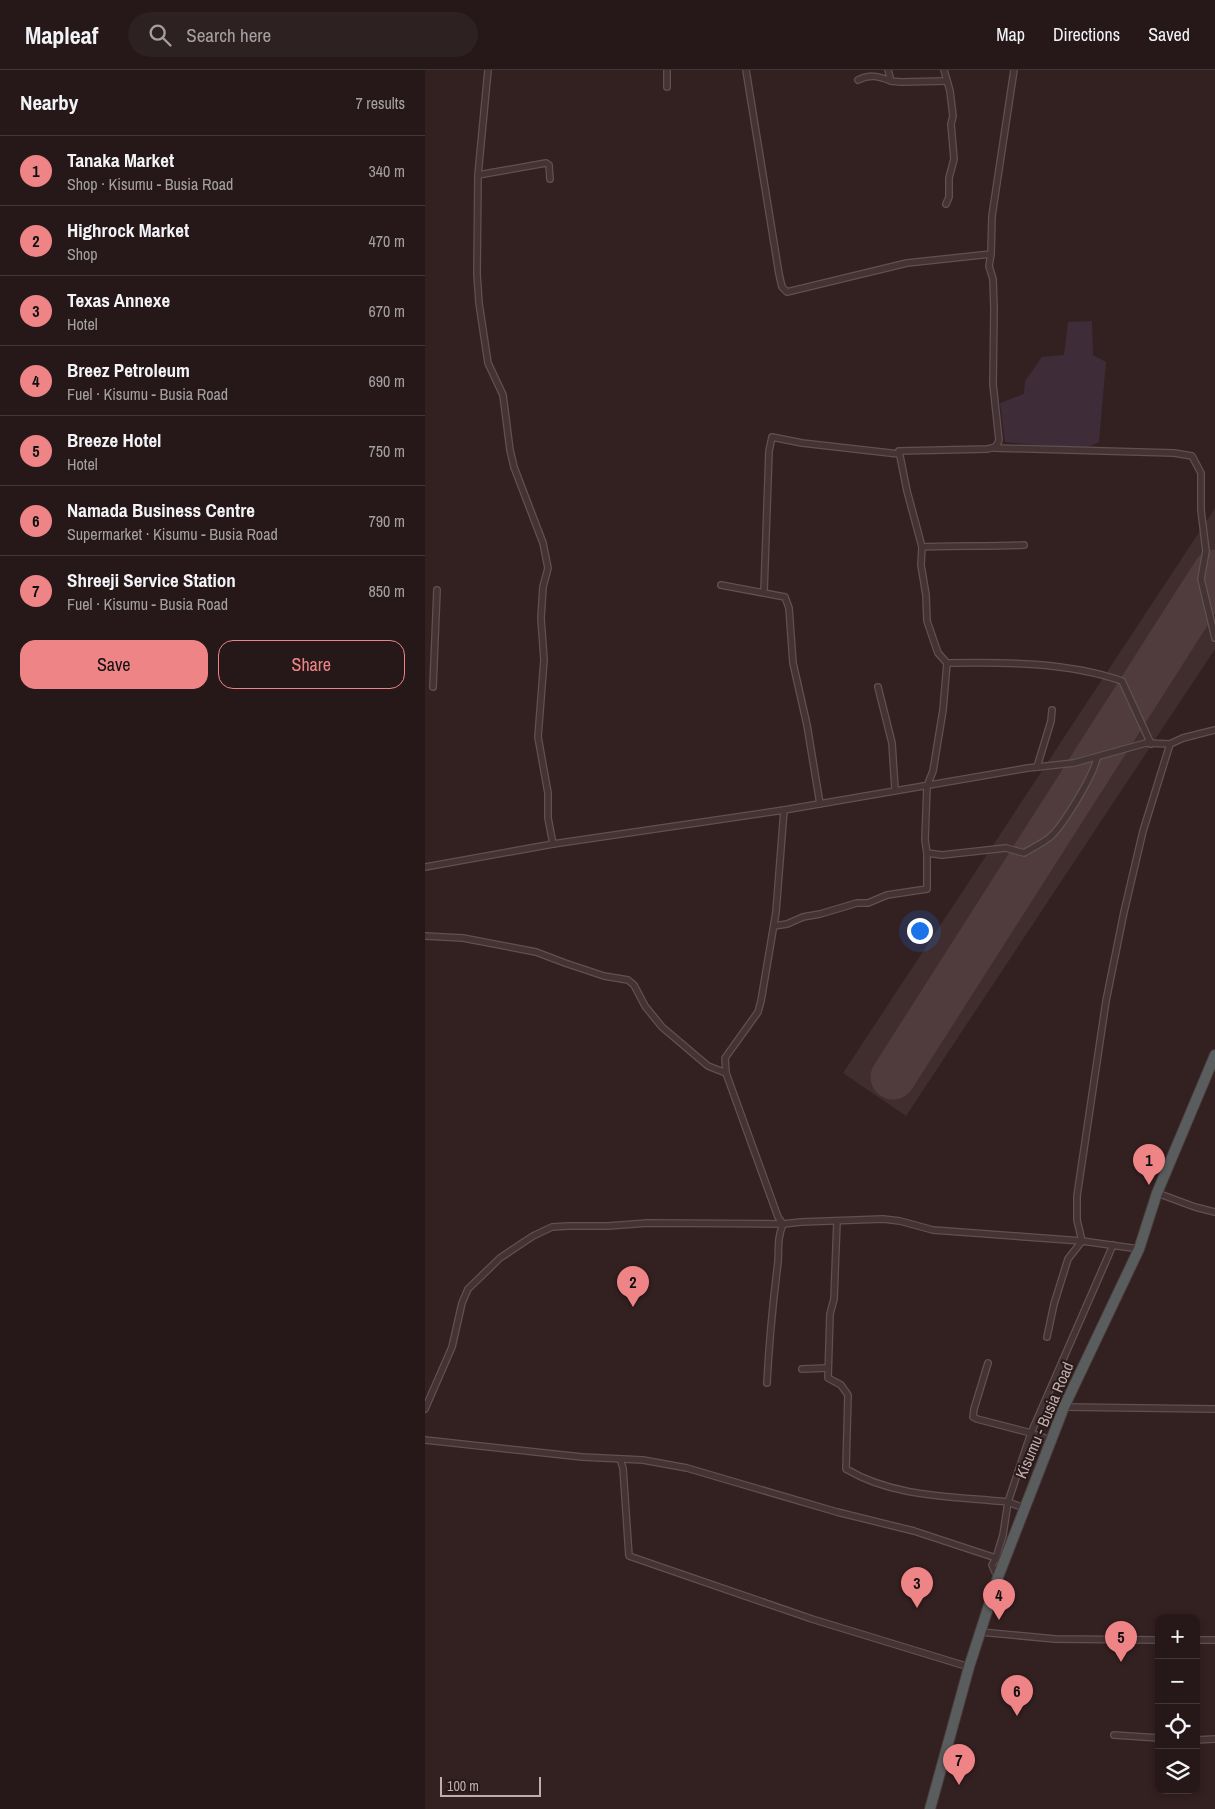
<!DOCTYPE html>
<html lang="en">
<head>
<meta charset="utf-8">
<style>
	:root { --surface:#261819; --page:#2e2122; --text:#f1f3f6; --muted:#a4a0a2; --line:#423738; --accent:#ef8486 }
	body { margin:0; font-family:"Archivo Narrow",sans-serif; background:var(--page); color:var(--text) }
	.controls { position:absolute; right:15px; bottom:15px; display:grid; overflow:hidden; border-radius:10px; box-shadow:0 2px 8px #0003 }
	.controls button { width:45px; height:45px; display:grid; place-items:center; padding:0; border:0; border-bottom:1px solid var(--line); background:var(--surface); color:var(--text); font:25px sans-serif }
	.scale { position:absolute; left:15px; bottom:12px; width:101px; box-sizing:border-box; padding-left:5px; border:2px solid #c1adad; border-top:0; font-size:14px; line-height:18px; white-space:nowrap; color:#c1adad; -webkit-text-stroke:4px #281919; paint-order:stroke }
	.you { position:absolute; left:494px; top:860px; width:18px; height:18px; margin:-12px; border:4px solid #fff; border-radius:50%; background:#1a73e8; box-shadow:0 0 0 8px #1a73e833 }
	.badge { display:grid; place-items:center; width:32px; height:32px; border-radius:50%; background:var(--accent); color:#111; font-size:16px; font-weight:700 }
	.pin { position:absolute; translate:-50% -41px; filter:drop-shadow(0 1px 2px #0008) }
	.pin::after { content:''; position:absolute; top:26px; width:18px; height:15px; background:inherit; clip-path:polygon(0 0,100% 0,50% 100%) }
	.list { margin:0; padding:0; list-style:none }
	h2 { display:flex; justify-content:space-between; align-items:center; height:65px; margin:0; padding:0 20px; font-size:21px }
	h2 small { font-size:16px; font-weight:400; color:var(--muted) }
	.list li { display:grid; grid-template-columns:32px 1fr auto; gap:15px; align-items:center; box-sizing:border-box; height:70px; padding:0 20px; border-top:1px solid var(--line) }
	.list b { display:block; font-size:19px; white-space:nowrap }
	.list p { margin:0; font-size:16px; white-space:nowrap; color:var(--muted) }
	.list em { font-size:16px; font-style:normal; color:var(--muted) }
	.actions { display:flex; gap:10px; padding:15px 20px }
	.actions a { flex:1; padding:11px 0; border:1px solid var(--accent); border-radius:15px; text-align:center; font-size:18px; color:var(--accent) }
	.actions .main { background:var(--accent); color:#111 }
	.icon { flex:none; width:28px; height:28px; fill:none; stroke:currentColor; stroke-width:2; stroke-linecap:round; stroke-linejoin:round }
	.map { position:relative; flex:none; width:790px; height:1739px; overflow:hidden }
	header { display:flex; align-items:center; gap:30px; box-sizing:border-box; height:70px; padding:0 25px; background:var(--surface); border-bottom:1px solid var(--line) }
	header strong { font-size:24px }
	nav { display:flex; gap:28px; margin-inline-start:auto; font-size:18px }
	.search { width:350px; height:45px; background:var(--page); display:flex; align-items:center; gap:12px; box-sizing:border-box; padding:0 18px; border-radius:28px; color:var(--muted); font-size:19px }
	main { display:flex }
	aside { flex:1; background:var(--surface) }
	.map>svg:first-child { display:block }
</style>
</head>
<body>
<header>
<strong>Mapleaf</strong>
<div class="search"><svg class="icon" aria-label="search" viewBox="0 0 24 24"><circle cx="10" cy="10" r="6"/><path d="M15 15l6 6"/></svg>Search here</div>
<nav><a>Map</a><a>Directions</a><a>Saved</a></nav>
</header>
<main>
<aside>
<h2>Nearby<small>7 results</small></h2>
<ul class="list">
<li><span class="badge">1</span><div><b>Tanaka Market</b><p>Shop · Kisumu - Busia Road</p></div><em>340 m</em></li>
<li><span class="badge">2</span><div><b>Highrock Market</b><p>Shop</p></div><em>470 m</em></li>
<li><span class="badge">3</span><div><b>Texas Annexe</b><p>Hotel</p></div><em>670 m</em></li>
<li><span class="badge">4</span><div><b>Breez Petroleum</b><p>Fuel · Kisumu - Busia Road</p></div><em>690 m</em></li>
<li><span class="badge">5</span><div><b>Breeze Hotel</b><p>Hotel</p></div><em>750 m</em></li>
<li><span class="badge">6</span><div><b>Namada Business Centre</b><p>Supermarket · Kisumu - Busia Road</p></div><em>790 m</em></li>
<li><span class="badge">7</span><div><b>Shreeji Service Station</b><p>Fuel · Kisumu - Busia Road</p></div><em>850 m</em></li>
</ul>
<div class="actions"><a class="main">Save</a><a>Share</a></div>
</aside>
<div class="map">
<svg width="790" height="1739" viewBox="0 0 790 1739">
	<rect width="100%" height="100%" fill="#332021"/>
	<path fill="#402d2e" d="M790,438V579L481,1046L418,1003Z"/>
	<path fill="#3e2c39" d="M667,251L668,285L681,292L674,372L658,379L580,372L575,333L599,324L600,311L617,287L639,285L643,252Z"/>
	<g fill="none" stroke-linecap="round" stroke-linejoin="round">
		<path stroke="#503c3c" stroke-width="45" d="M468,1007L790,502"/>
		<defs>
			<g id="minor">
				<path d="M63,0L53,105L52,204L54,233L63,293L78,325L85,380L89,397L118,473L123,498L118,517L116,548L119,590L113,667L123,723V748L128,774"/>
				<path d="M321,0L354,204L357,217L362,222L482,193L566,184L567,146L589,0"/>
				<path d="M463,0L466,11L476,12L522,11"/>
				<path d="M519,0L525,21L528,46L526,54L529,89L524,108V127L521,134"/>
				<path d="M433,10C445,4 453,6 466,11"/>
				<path d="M242,17V0"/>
				<path d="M53,105L121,93L124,95L125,109"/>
				<path d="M566,184L564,196L568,209L569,239L568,314L574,370C572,377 569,378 562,379L474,381L482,421L497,477L496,495L501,525L502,551L513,583L522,593L518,640L508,701L502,716L500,770L502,783L517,785L581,778L599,783C607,778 618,773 625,767C638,756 670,703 672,687"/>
				<path d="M569,378L749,383L767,386L776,403V440L781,481L776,509L790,568"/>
				<path d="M497,477C531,475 565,477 599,475"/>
				<path d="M296,515L360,527L364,538L368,593L382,655L395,734"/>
				<path d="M339,522L344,381L347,367L377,373L474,384"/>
				<path d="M522,593C578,592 643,592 697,611L726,674"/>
				<path d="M8,617L12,520"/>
				<path d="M453,617L467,673L470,719"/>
				<path d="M612,697L626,651L627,640"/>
				<path d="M359,740L603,698L649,693L721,673L745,674L758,668L790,660"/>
				<path d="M0,797L128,774L359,740L351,842L336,931L333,942L300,988L301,1003L353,1147L358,1154L376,1152L458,1149L475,1151L508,1160L657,1171L714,1179"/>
				<path d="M349,856L362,854L378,847L395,844L432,833H443L462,825L502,819V783"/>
				<path d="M0,866L38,868L111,882L140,893L179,906L203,910L209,915L220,936L237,957L283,996L301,1003"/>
				<path d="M732,1123L770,1137L790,1142"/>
				<path d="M412,1151L409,1229L405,1244L403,1308L416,1315L423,1325L421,1399C470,1428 527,1426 583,1432L599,1438"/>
				<path d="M622,1267L629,1234L643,1189L657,1171L652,1150V1126L681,931L699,842L718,761L745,674"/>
				<path d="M563,1293L549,1339L548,1347L552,1349L606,1363L625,1370"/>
				<path d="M377,1299L403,1298"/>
				<path d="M639,1337L790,1339"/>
				<path d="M0,1339L27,1277L37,1233L43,1219L75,1188L108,1166L127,1157L143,1156H183L223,1153L358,1154C352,1169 354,1178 353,1192C348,1232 344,1272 342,1313"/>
				<path d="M0,1370L157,1387L218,1390L262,1398L412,1442L489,1461L571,1488L567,1495L572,1506"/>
				<path d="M195,1389L198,1398L204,1486L387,1549L544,1597"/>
				<path d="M571,1488L578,1465L583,1432L606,1363L688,1175"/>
				<path d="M555,1562L630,1569L734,1570"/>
				<path d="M771,1570H790"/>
				<path d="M689,1665L734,1668"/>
				<path d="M771,1670L790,1669"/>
			</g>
			<path id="trunk" d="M505,1739L544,1597L573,1507L639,1337L714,1179L732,1123L790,985"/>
		</defs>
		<use href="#minor" stroke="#625051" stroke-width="8"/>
		<use href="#trunk" stroke="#4b3b3b" stroke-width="12"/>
		<use href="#minor" stroke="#443334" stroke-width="5.5"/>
		<use href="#trunk" stroke="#5a5d5e" stroke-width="10"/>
	</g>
	<g text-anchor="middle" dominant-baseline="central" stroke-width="4" stroke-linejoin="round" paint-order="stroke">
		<g font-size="16" fill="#c1adad" stroke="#281919">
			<text transform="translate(619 1350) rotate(-67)">Kisumu - Busia Road</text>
		</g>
	</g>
</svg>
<div class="controls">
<button>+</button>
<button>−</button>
<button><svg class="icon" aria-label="locate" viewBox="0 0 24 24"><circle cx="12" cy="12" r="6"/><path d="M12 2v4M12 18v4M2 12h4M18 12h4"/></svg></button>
<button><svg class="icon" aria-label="layers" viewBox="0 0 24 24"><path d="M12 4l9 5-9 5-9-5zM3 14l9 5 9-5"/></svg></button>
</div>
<div class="scale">100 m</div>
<div class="you"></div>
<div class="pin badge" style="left:724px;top:1115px">1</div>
<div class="pin badge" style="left:208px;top:1237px">2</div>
<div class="pin badge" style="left:492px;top:1538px">3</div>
<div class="pin badge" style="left:574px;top:1550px">4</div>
<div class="pin badge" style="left:696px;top:1592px">5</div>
<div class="pin badge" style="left:592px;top:1646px">6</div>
<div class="pin badge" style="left:534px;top:1715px">7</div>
</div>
</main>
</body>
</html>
